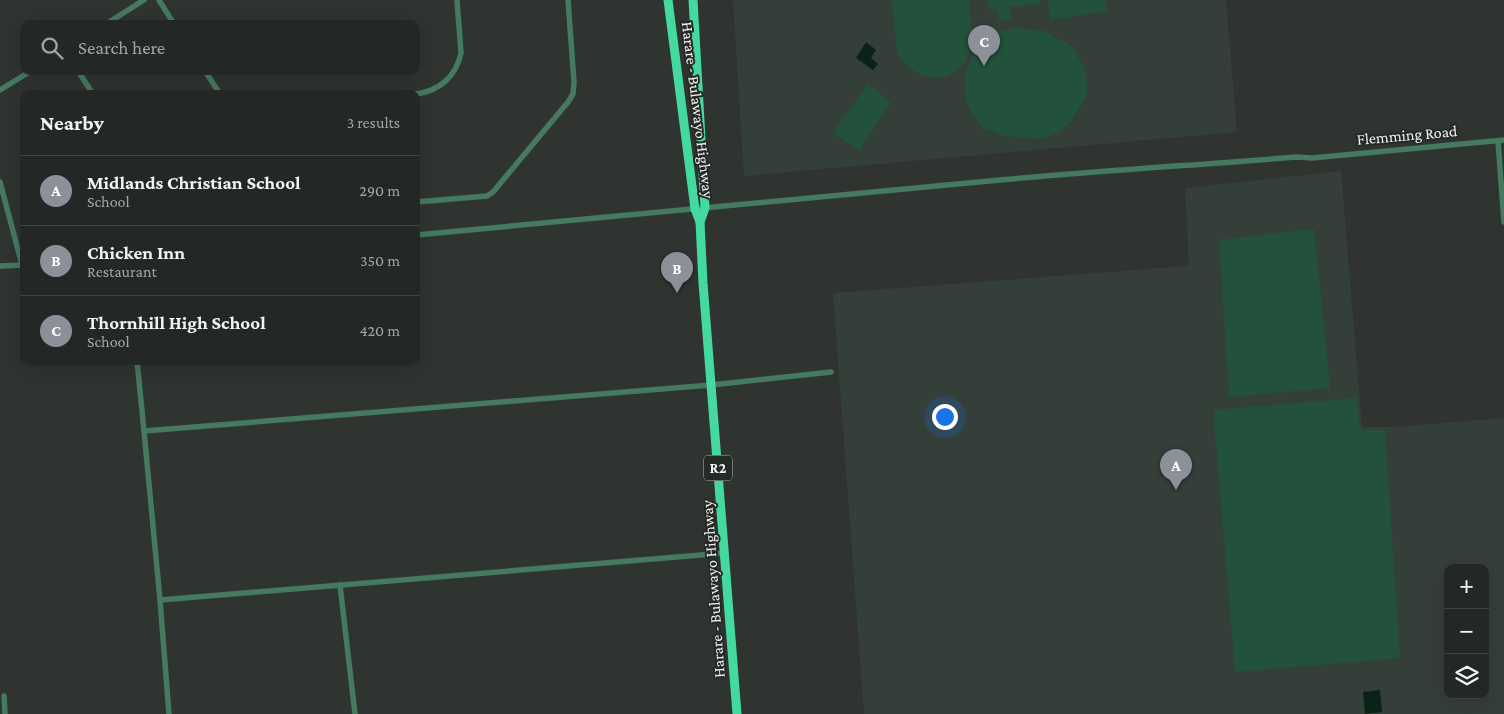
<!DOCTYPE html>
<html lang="en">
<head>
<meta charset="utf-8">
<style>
	:root { --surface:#232725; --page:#2f3332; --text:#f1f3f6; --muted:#a3a5a7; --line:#404442; --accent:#8c9099 }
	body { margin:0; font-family:"Crimson Pro",serif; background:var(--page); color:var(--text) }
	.controls { position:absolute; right:15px; bottom:15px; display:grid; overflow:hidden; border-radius:10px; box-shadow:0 5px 20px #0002 }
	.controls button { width:45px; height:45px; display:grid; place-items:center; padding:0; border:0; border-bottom:1px solid var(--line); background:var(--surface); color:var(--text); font:25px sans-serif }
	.you { position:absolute; left:944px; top:416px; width:18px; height:18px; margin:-12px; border:4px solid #fff; border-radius:50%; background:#1a73e8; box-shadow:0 0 0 8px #1a73e833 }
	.badge { display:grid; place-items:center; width:32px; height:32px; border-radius:50%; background:var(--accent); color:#fff; font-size:16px; font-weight:700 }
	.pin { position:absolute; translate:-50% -41px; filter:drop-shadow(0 1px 2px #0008) }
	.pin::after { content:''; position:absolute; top:26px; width:18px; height:15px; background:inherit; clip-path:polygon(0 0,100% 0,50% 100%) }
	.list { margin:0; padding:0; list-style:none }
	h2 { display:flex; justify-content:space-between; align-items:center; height:65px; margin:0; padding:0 20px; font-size:21px }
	h2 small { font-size:16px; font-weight:400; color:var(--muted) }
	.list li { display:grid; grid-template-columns:32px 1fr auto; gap:15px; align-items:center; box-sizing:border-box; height:70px; padding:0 20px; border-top:1px solid var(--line) }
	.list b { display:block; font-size:19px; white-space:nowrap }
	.list p { margin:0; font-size:16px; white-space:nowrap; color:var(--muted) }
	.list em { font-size:16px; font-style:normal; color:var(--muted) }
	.icon { flex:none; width:28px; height:28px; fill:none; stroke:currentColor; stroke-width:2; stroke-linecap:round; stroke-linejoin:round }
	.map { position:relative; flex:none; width:1504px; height:714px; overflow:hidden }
	.search { position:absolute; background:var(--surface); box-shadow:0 5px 20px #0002; left:20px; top:20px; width:400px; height:55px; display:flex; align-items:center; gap:12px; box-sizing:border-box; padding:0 18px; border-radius:10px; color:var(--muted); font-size:19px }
	.panel { position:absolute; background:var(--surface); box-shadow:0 5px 20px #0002; left:20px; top:90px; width:400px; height:275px; border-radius:10px }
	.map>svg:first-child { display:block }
</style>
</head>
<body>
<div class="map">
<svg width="1504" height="714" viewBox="0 0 1504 714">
	<rect width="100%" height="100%" fill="#2f3431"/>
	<g fill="#343f39" fill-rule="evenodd">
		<path d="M733,0H1226L1237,132L744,176Z"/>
		<path d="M1341,171L1362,427H1396L1504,418V714H864L833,293L1189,266L1185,188ZM1448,568H1485V695H1448Z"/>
	</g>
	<g fill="#22513c">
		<path d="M892,0H969C970,13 974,34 971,46C965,78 930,88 907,65C905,63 901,60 899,57C896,51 893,10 892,0Z"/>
		<path d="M987,0H1039V3L1010,7L1011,20L999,21L997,9H989Z"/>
		<path d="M1048,0H1106L1107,11L1050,20Z"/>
		<path d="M1015,28L1045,31L1072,47L1085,68L1088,93L1071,122L1058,133L1041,139L1022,138L1001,135L983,128L972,114L965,98V73L977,45L994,32Z"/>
		<path d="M868,83L891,103L859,150L833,133Z"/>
		<path d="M1314,229L1330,388L1229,397L1219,240Z"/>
		<path d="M1357,398L1360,430H1385L1400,658L1235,672L1213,410Z"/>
	</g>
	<g fill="#0a2217">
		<path d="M866,42L876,50L871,58L878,64L873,70L856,58Z"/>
		<path d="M1380,690L1382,712L1365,714L1363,692Z"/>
	</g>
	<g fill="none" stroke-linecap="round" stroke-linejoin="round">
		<g stroke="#457960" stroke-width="5.5">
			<path d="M159,0L174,24"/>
			<path d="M106,24L144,0"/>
			<path d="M78,71L93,94"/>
			<path d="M205,71L220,94"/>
			<path d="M0,90L31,71"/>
			<path d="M416,94C439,91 456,77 461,53L457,0"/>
			<path d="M1498,141L1504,222"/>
			<path d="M0,182L22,265"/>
			<path d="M416,202L487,196L493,192L568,102L573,94L574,82L568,0"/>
			<path d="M416,235C611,218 805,197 1000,180C1098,171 1197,165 1296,157L1312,158L1504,140"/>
			<path d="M0,266L24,265"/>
			<path d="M137,361L144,431"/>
			<path d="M340,585L355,714"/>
			<path d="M160,600L725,553"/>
			<path d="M4,696L5,714"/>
			<path d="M169,714L160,600L144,431L711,385L831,372"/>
		</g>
		<g stroke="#44d99e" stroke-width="9">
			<path d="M668,0L695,209L700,222L703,283L737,714"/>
			<path d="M693,0L705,208L700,222"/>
		</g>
	</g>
	<g text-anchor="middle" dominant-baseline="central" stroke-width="4" stroke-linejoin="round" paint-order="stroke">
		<rect fill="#252a27" stroke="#b3b7b5" stroke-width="1" x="704" y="455.5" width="28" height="25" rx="4"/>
		<g font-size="15" font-weight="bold" fill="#f0f3f2">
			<text x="718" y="468">R2</text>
		</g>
		<g font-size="16" fill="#f0f3f2" stroke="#252a27">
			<text transform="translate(698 110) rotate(83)">Harare - Bulawayo Highway</text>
			<text transform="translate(1407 135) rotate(-5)">Flemming Road</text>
			<text transform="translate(713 589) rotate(-94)">Harare - Bulawayo Highway</text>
		</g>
	</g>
</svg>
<div class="controls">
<button>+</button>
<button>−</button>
<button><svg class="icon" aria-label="layers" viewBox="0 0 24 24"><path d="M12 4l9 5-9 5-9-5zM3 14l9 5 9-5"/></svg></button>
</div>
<div class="you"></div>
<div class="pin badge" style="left:1176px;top:490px">A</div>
<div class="pin badge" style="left:677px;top:293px">B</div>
<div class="pin badge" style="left:984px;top:66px">C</div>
<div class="search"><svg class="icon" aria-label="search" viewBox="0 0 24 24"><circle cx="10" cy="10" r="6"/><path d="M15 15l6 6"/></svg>Search here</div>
<section class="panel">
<h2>Nearby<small>3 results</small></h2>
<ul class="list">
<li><span class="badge">A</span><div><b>Midlands Christian School</b><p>School</p></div><em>290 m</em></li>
<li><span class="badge">B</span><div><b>Chicken Inn</b><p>Restaurant</p></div><em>350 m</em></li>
<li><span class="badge">C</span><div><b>Thornhill High School</b><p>School</p></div><em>420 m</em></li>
</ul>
</section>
</div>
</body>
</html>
